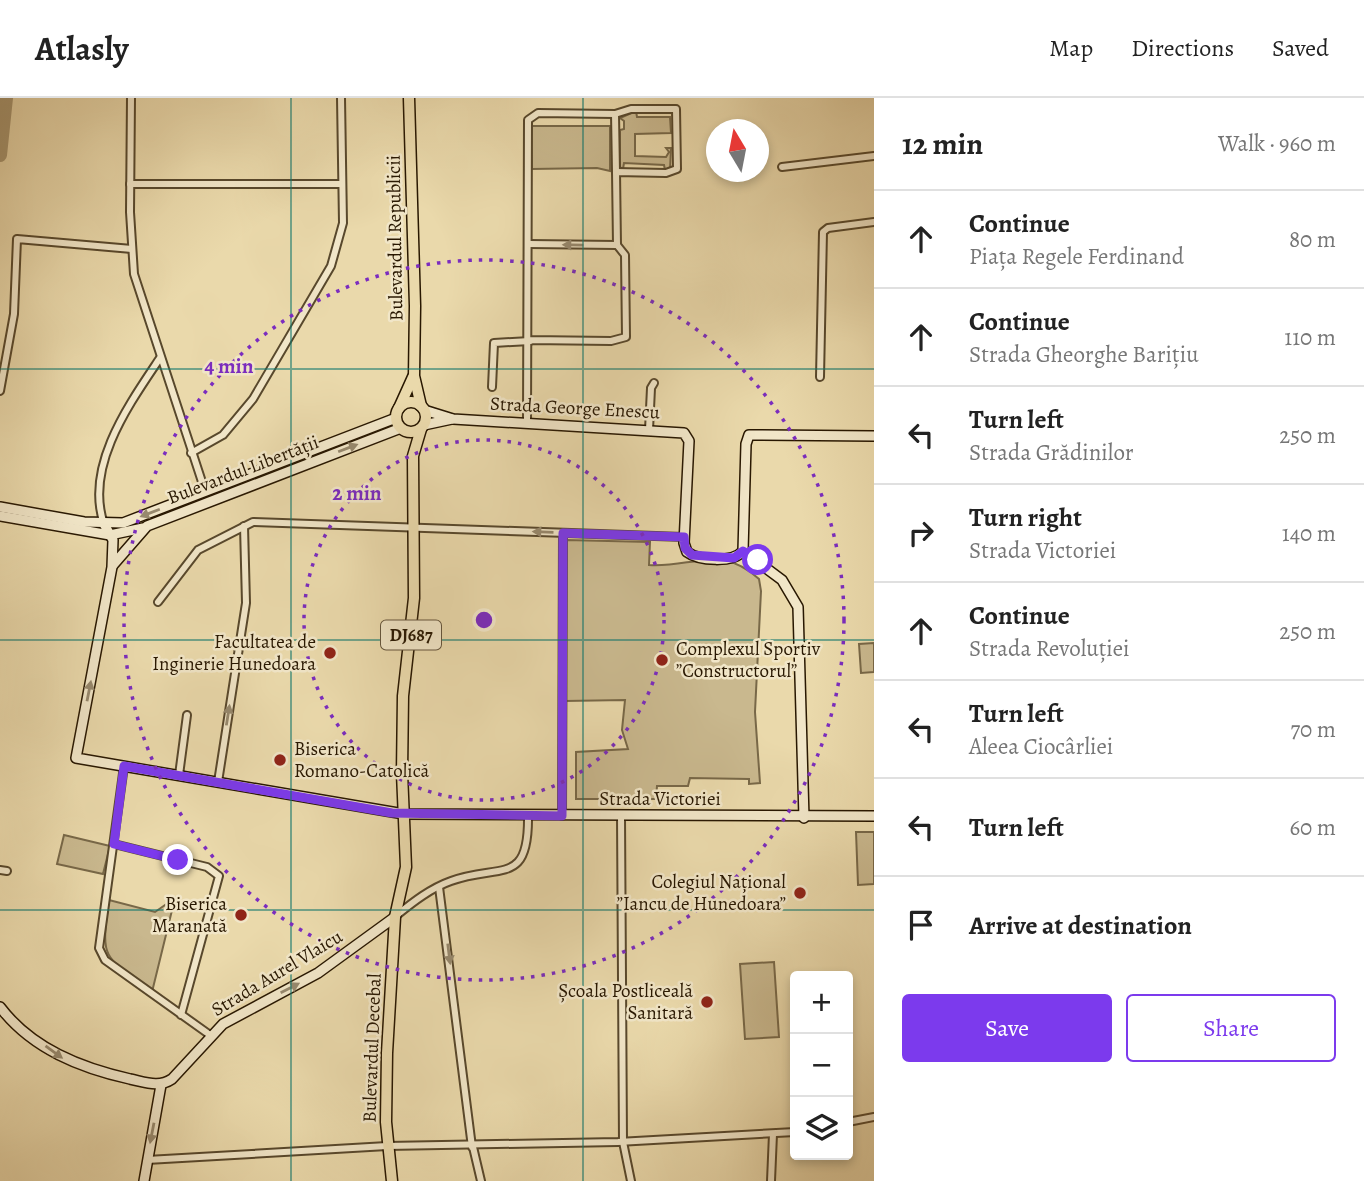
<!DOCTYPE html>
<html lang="en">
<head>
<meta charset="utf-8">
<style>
	:root { --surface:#fff; --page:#f2f2f2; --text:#222; --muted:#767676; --line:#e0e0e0; --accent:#7c3aed }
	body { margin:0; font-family:Alegreya,serif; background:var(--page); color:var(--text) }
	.controls { position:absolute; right:21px; bottom:21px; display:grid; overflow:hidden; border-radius:7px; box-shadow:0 4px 10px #0003 }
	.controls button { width:63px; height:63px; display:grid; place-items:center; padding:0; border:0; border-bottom:2px solid var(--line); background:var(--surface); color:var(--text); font:35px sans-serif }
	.compass { position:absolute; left:706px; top:21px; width:63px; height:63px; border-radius:50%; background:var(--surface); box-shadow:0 4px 10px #0003; rotate:350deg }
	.stop { position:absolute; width:21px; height:21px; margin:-16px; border:5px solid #7c3aed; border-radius:50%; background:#fff }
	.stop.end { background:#7c3aed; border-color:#fff; box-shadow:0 2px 7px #0008 }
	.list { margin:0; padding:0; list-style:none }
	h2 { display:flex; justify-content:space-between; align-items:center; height:91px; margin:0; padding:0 28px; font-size:30px }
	h2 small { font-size:23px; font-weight:400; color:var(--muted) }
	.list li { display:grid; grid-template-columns:46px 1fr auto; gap:21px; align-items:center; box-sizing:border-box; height:98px; padding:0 28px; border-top:2px solid var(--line) }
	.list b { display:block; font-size:26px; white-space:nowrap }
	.list p { margin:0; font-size:23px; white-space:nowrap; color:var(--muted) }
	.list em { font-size:23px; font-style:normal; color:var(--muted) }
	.actions { display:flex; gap:14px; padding:21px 28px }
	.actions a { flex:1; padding:16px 0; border:2px solid var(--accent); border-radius:7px; text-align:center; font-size:24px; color:var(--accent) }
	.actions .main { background:var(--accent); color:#fff }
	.icon { flex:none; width:38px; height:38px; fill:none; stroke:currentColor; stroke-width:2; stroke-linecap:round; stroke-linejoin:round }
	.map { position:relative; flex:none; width:874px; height:1083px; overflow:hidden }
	header { display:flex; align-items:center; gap:42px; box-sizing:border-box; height:98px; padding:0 35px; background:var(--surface); border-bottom:2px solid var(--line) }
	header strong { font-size:33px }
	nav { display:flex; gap:38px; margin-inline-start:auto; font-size:24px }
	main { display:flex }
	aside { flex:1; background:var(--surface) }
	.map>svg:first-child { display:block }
</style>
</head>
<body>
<header>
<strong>Atlasly</strong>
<nav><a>Map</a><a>Directions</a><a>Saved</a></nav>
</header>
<main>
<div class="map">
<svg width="874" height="1083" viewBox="0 0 874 1083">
	<rect width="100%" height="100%" fill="#ead9ab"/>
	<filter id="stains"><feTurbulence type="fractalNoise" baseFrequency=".00286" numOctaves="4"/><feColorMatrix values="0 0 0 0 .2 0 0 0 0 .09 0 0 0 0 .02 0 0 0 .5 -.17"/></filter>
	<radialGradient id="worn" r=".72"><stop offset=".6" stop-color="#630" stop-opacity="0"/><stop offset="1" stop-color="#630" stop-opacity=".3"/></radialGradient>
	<g fill="#c9b88e" stroke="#786848" stroke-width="2">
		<path d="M636,13L637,19H670L671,35L635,36V58L666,59L669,54L666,50H671L670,72H665L664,67L624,65L623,71L620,69V32L624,31V23L620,20Z"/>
		<path d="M531,28H610V73L597,70L532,71Z"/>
		<path d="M566,442L650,444L649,467C691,470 722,446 759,481L761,493L755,614L760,685L749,686V681L690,680L688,688H657L656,701H576V654L628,651L622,632L625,602L565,603Z"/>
		<path d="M874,545V574L861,575L859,546Z"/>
		<path d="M856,734H874V786L858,787Z"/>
		<path d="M64,737L110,748L103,776L57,766Z"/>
		<path d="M175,800L152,894C104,856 100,865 109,802L155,814Z"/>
		<path d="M774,864L779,939L745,941L740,866Z"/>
	</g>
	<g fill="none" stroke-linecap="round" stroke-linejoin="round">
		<path stroke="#a89771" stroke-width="14" d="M0,57L6,0"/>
		<defs>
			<g id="street">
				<path d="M131,0L130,114L134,176L205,393"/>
				<path d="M615,16L616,74"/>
				<path d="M782,69L874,58"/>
				<path d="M130,86H342"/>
				<path d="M529,146L617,147"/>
				<path d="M820,279L823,134L828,130L874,124"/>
				<path d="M492,289L494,245L530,243"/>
				<path d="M0,293L14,216L17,141L132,151"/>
				<path d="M527,325L528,22L538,15L615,16L631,11H676L677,71L666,75L616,74L617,147L625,157L626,239L611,243L530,242"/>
				<path d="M649,332L651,290L654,285"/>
				<path d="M191,355L223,337L253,301L331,168L343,125L341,0"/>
				<path d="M104,426C84,368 130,305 160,260"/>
				<path d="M158,504L198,452L253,424L684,439"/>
				<path d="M124,668L99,850L105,862L210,937"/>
				<path d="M179,677L187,617"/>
				<path d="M218,684L246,505L244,428"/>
				<path d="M562,718L563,435"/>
				<path d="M621,718L623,1044L631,1083"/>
				<path d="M114,746L207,769L219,778L181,917"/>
				<path d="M0,772L7,773"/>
				<path d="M439,789L472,1049"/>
				<path d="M397,817C413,804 431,790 451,783C500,765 529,789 528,718"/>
				<path d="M848,1024L874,1019"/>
				<path d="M473,1049L481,1083"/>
				<path d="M147,1062L387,1048L618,1044L795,1034"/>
				<path d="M771,1083L773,1036"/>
			</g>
			<g id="secondary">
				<path d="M424,312L453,321L684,335L689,343L684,445L687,454C699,463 733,465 743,453L746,346L749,337L874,338"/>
				<path d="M424,327L452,321"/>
				<path d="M0,409L84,424L123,425L396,320"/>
				<path d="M0,418L110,437L143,430"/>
				<path d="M104,426L113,442L112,469L76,660L404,716L874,718"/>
				<path d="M743,453L782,482L798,509L804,720"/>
				<path d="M113,467L147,428L401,330"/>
				<path d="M0,909C32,951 81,970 130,981C145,984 159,990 172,981L223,926L318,875L395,819"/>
				<path d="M144,1083L161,987"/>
			</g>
			<g id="primary">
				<path d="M409,0L415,208L414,278L421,308"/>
				<circle cx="411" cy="319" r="15"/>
				<path d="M399,310L413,279"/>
				<path d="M392,1083L386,1024L387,955L395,819L406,769L402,675L403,598L414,500L413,358L421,331"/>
			</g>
		</defs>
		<use href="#street" stroke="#58482c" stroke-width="10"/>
		<use href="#secondary" stroke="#281701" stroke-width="12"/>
		<use href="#primary" stroke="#281701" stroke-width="13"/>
		<use href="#street" stroke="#f1e6c8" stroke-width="6"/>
		<use href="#secondary" stroke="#f1e6c8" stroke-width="9"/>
		<use href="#primary" stroke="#ead9ab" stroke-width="10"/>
	</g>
	<defs><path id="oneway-solid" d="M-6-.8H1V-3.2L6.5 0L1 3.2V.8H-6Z" transform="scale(1.75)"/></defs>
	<g fill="#97896e">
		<use href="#oneway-solid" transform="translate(573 147) rotate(-179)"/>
		<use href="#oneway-solid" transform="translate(348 350) rotate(-21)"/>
		<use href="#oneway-solid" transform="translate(150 415) rotate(159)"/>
		<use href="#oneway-solid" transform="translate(543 434) rotate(-178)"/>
		<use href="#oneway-solid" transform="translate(89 593) rotate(-79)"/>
		<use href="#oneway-solid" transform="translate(228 617) rotate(-81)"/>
		<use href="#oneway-solid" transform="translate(449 856) rotate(83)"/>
		<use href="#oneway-solid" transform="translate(290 890) rotate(-27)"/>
		<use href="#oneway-solid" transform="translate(54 954) rotate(36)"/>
		<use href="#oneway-solid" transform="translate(152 1035) rotate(101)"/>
	</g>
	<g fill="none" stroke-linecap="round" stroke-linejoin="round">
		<path stroke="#7c3aed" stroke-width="9" d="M178,762L114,746L124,668L392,715L562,718L563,435L684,439L685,450L692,457L734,460L743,453L758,462"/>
	</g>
	<path fill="none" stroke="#0f766e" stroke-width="2" stroke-opacity="0.55" d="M291,0V1083M583,0V1083M0,271H874M0,542H874M0,812H874"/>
	<g fill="none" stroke="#7b2cbf" stroke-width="3.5" stroke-dasharray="3.5 7">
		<circle cx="484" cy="522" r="180"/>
		<circle cx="484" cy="522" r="360"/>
	</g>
	<g fill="#8f2418" stroke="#f1e6c8" stroke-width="2.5">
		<circle cx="330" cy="555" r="7"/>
		<circle cx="662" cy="562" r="7"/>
		<circle cx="280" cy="662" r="7"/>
		<circle cx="800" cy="795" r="7"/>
		<circle cx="241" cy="817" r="7"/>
		<circle cx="707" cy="904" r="7"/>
	</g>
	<g text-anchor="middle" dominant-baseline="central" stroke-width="5" stroke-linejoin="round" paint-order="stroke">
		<rect fill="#f1e6c8" stroke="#64553d" stroke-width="2" x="381" y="522.5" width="60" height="29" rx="5"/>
		<g font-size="18" font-weight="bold" fill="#281701">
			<text x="411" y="537">DJ687</text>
		</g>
		<g font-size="19" fill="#281701" stroke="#f1e6c8">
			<text transform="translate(395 140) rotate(-91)">Bulevardul Republicii</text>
			<text transform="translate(575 310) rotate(3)">Strada George Enescu</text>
			<text transform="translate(243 372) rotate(-21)">Bulevardul Libertății</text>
			<text x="660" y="701">Strada Victoriei</text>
			<text transform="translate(277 875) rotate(-31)">Strada Aurel Vlaicu</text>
			<text transform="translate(372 950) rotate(-88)">Bulevardul Decebal</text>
		</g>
		<g font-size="19" fill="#281701" stroke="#f1e6c8" text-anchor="end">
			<text x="316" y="544">Facultatea de<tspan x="316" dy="22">Inginerie Hunedoara</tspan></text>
			<text x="676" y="551" text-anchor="start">Complexul Sportiv<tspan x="676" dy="22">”Constructorul”</tspan></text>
			<text x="294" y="651" text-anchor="start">Biserica<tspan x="294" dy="22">Romano-Catolică</tspan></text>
			<text x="786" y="784">Colegiul Național<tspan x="786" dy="22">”Iancu de Hunedoara”</tspan></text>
			<text x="227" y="806">Biserica<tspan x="227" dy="22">Maranată</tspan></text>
			<text x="693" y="893">Școala Postliceală<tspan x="693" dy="22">Sanitară</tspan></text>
		</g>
	</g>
	<circle cx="484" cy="522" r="10" fill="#7b2cbf" stroke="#f1e6c8" stroke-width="3.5"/>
	<g font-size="21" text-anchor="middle" font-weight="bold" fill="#7b2cbf" stroke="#f1e6c8" stroke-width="5" stroke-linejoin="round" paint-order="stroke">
		<text x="229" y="275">4 min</text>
		<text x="357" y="402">2 min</text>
	</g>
	<rect width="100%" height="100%" filter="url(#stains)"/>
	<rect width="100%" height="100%" fill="url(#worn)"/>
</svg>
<div class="controls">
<button>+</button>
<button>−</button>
<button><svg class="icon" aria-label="layers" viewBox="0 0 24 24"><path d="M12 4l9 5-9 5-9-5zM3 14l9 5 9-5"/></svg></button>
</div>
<svg class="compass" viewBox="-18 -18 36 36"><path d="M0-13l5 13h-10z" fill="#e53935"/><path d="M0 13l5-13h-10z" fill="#767676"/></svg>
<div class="stop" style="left:758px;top:462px"></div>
<div class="stop end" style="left:178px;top:762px"></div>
</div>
<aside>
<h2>12 min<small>Walk · 960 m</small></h2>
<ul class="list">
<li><svg class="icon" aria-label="ahead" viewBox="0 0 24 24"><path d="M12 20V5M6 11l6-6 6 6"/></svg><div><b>Continue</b><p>Piața Regele Ferdinand</p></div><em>80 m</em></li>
<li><svg class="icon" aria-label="ahead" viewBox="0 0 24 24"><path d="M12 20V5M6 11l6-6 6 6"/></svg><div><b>Continue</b><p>Strada Gheorghe Barițiu</p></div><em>110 m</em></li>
<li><svg class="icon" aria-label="left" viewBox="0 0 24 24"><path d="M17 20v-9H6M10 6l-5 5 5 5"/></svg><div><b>Turn left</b><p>Strada Grădinilor</p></div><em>250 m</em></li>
<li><svg class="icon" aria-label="right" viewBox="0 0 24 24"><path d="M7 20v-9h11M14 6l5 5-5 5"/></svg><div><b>Turn right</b><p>Strada Victoriei</p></div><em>140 m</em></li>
<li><svg class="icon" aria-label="ahead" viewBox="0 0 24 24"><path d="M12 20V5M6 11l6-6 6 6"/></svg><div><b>Continue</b><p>Strada Revoluției</p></div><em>250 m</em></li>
<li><svg class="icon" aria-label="left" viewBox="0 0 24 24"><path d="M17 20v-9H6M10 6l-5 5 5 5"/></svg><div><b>Turn left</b><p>Aleea Ciocârliei</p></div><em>70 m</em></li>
<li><svg class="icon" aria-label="left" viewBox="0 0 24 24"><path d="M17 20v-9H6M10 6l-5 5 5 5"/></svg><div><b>Turn left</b></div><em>60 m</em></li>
<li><svg class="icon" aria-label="arrive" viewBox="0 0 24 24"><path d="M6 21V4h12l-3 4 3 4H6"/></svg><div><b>Arrive at destination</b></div></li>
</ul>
<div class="actions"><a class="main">Save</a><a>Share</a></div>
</aside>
</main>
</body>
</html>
